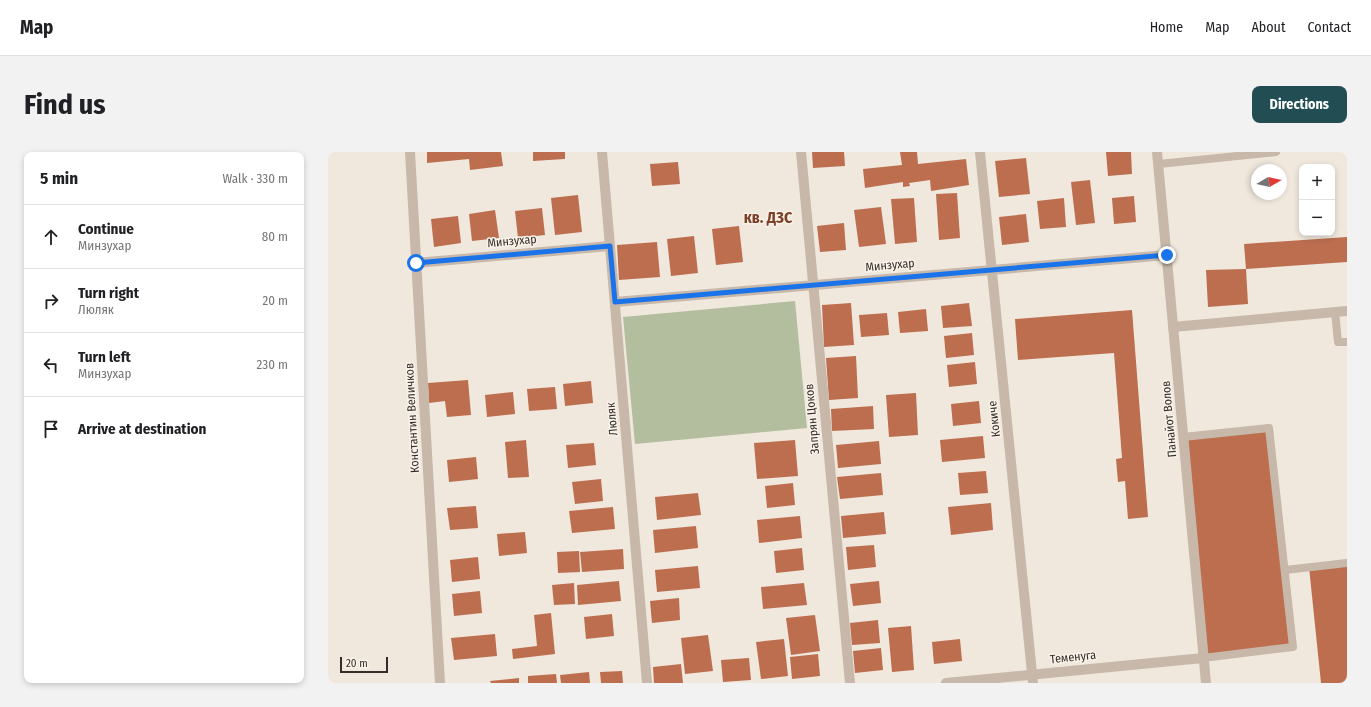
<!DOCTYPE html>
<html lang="en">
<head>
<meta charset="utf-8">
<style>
	:root { --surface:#fff; --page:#f2f2f2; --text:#202124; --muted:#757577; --line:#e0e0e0; --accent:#224e53 }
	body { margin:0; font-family:"Fira Sans Condensed",sans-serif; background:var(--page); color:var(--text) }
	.controls { position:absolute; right:12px; top:12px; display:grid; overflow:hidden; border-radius:8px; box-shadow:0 2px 6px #0003 }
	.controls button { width:36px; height:36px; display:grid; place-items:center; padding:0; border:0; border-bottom:1px solid var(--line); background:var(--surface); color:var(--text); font:20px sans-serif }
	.compass { position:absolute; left:923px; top:12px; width:36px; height:36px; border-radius:50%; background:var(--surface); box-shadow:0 2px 6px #0003; rotate:81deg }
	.scale { position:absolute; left:12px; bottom:10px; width:48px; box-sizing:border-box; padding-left:4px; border:2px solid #352d29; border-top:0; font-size:11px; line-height:14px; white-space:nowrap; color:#352d29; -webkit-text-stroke:3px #f8f2e9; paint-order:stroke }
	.stop { position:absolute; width:12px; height:12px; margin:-9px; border:3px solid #1a73e8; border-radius:50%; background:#fff }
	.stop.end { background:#1a73e8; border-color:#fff; box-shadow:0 1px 4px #0008 }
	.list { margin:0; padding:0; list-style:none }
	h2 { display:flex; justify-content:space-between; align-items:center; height:52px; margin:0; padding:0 16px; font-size:17px }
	h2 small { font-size:13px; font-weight:400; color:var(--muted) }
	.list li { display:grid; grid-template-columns:26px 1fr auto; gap:12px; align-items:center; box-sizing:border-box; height:64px; padding:0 16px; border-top:1px solid var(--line) }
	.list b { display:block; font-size:15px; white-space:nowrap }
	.list p { margin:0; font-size:13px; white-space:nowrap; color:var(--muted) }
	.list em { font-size:13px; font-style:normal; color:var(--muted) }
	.icon { flex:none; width:22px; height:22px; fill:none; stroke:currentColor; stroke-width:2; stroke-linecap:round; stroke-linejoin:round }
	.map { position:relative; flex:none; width:1019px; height:531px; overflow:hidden; border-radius:8px }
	header { display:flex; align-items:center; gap:24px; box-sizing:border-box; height:56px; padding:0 20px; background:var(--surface); border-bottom:1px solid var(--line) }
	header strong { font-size:19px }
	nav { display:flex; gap:22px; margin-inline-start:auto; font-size:14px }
	.intro { display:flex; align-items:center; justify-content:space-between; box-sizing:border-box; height:96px; padding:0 24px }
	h1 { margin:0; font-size:28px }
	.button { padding:10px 18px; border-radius:8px; background:var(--accent); color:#fff; font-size:14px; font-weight:700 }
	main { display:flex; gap:24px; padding:0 24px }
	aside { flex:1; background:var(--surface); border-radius:8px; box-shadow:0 2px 6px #0003 }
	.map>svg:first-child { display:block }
</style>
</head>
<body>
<header>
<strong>Map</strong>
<nav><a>Home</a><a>Map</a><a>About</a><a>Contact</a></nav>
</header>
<div class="intro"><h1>Find us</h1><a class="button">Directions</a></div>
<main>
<aside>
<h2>5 min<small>Walk · 330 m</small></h2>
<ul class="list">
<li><svg class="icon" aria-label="ahead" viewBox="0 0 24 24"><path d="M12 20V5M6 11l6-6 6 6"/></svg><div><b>Continue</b><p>Минзухар</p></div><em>80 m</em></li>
<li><svg class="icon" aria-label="right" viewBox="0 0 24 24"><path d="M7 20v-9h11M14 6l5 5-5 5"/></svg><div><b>Turn right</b><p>Люляк</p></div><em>20 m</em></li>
<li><svg class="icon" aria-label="left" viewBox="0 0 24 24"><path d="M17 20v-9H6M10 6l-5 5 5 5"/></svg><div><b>Turn left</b><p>Минзухар</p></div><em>230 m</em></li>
<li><svg class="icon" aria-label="arrive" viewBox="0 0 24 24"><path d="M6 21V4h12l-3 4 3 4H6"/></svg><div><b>Arrive at destination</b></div></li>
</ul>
</aside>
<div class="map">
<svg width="1019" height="531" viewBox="0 0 1019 531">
	<rect width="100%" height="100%" fill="#f0e8dd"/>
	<path fill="#b2be9e" d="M467,149L479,276L307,292L295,165Z"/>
	<g fill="#bc6e4f">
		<path d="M99,0H173L175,14L142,18L141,7L99,11Z"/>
		<path d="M205,0H237V7L205,9Z"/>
		<path d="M484,0H516L517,14L485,16Z"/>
		<path d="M572,0H589L590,12L638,7L641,33L603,39L602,28L581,31L582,34L575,35V30L537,36L535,17L574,13Z"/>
		<path d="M778,0H803L804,22L780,24Z"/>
		<path d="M698,6L702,42L671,45L667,9Z"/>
		<path d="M350,10L352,32L324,34L322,12Z"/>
		<path d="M762,28L767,71L748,73L743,30Z"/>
		<path d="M629,41L632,86L611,88L608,42Z"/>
		<path d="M250,43L254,80L227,83L223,46Z"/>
		<path d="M806,44L808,70L786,72L784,46Z"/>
		<path d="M586,46L589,90L567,92L563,47Z"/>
		<path d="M736,46L738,75L712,77L709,49Z"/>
		<path d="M553,55L558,92L531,95L526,58Z"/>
		<path d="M214,56L217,83L190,86L187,59Z"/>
		<path d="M167,58L171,86L144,89L141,62Z"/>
		<path d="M698,62L701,90L674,93L671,65Z"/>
		<path d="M130,64L133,91L106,95L103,67Z"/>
		<path d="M516,71L518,98L492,100L489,74Z"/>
		<path d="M411,74L415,110L388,113L384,77Z"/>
		<path d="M366,84L370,121L343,124L339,87Z"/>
		<path d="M1019,85V110L918,117L916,92Z"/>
		<path d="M329,90L332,125L291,128L289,93Z"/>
		<path d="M918,117L920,152L880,155L878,118Z"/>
		<path d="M523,151L526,193L496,195L494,153Z"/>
		<path d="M641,151L644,174L615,176L613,154Z"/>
		<path d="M598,157L600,179L572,181L570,160Z"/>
		<path d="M804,158L820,365L800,367L797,329L790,330L788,307L794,306L786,201L690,208L687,167Z"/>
		<path d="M559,161L561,183L533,185L531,163Z"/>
		<path d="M644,181L646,203L618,206L616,184Z"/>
		<path d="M528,204L530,246L501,248L498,206Z"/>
		<path d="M647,210L649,232L621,235L619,213Z"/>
		<path d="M140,228L143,263L119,265L117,249L101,251L100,231Z"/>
		<path d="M263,229L265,251L237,254L235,232Z"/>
		<path d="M227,235L229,257L201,259L199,237Z"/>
		<path d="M185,240L187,262L159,265L157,243Z"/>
		<path d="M588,241L590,283L561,285L558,243Z"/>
		<path d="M651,249L653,271L625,274L623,252Z"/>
		<path d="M545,254L546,277L504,279L503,257Z"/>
		<path d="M941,276L965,495L875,506L855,285Z"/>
		<path d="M655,284L657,306L614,310L612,288Z"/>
		<path d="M198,288L201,325L180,326L177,290Z"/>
		<path d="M467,288L470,324L429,327L426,291Z"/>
		<path d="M551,289L553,312L510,316L508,293Z"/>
		<path d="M266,291L268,313L240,316L238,293Z"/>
		<path d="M148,305L150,327L121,330L119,308Z"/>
		<path d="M658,319L660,341L632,343L630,321Z"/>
		<path d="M553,321L555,343L512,347L509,325Z"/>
		<path d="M273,327L275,349L247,352L244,330Z"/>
		<path d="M465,331L467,353L439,356L437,334Z"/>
		<path d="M370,341L373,363L329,368L327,345Z"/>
		<path d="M663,351L665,378L623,383L620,355Z"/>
		<path d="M148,354L150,376L122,378L119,356Z"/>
		<path d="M285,355L287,377L244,381L241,359Z"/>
		<path d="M556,360L558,382L515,386L513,364Z"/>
		<path d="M472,364L474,386L431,391L429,368Z"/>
		<path d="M368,374L370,396L327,401L325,378Z"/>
		<path d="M197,380L199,401L171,404L169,382Z"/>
		<path d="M546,393L548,415L520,418L518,395Z"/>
		<path d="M474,396L476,418L448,421L446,399Z"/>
		<path d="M295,397L296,417L254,420L252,400Z"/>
		<path d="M251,399L252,420L230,421L229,400Z"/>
		<path d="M150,405L152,427L124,430L122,408Z"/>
		<path d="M1019,411V531H993L981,415Z"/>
		<path d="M370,414L372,436L329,440L327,418Z"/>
		<path d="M291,429L293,449L250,453L249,433Z"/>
		<path d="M551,429L553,451L525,454L522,432Z"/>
		<path d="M246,431L247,452L226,453L224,433Z"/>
		<path d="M476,431L479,453L435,457L433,435Z"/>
		<path d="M152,439L154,461L126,464L124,442Z"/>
		<path d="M351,446L352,468L324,471L322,449Z"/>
		<path d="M223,461L227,502L185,507L184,497L209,494L206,463Z"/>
		<path d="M284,462L286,484L258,487L256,465Z"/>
		<path d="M487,463L492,499L463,503L458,466Z"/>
		<path d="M550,468L552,491L524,493L522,471Z"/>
		<path d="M583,474L586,518L564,520L560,476Z"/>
		<path d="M167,482L169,504L126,508L123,486Z"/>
		<path d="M380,483L385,519L357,522L353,486Z"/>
		<path d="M456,487L460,524L433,527L428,490Z"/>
		<path d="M632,487L634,509L606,512L604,490Z"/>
		<path d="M553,496L555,518L527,521L525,499Z"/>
		<path d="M490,502L492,524L464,527L462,505Z"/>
		<path d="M421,506L423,528L395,530L393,508Z"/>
		<path d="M353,512L355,531H326L325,515Z"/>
		<path d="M294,519L295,531H273L272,520Z"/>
		<path d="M261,520L262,531H233L232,523Z"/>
		<path d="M228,522L229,531H200V524Z"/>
		<path d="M191,526V531H163L162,529Z"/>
	</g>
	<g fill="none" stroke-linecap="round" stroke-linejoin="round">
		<g stroke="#c7b8aa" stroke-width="8">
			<path d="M831,12L948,0"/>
			<path d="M1007,160L1010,190H1019"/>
			<path d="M855,285L941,276L965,495L875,506"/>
			<path d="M957,418L1019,411"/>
		</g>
		<g stroke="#c7b8aa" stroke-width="10">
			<path d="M82,0L112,531"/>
			<path d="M274,0L319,531"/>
			<path d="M473,0L522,531"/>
			<path d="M652,0L705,531"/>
			<path d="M829,0L878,531"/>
			<path d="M88,111L282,94"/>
			<path d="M287,150L839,103"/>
			<path d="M845,175L1019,159"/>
			<path d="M618,531L875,506"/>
		</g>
	</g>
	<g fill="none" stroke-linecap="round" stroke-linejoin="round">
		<path stroke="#1a73e8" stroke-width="5" d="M88,111L282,94L287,150L839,103"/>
	</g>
	<g text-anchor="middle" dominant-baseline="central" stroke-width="3" stroke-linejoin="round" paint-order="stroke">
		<g font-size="12" fill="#352d29" stroke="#f8f2e9">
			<text transform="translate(184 89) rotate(-5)">Минзухар</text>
			<text transform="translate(562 113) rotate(-5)">Минзухар</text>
			<text transform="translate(84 266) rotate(-93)">Константин Величков</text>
			<text transform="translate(284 267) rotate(-95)">Люляк</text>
			<text transform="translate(484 267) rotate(-95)">Запрян Цоков</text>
			<text transform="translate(666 267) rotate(-96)">Кокиче</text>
			<text transform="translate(841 267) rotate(-95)">Панайот Волов</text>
			<text transform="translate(745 505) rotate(-6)">Теменуга</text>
		</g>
		<g font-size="16" font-weight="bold" fill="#7e4029" stroke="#f8f2e9">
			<text x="440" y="65">кв. ДЗС</text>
		</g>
	</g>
</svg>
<div class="controls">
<button>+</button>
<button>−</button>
</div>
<svg class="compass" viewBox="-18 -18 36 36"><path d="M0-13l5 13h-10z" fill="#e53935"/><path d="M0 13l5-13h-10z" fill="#757577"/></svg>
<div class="scale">20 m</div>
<div class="stop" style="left:88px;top:111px"></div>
<div class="stop end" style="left:839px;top:103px"></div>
</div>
</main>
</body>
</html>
